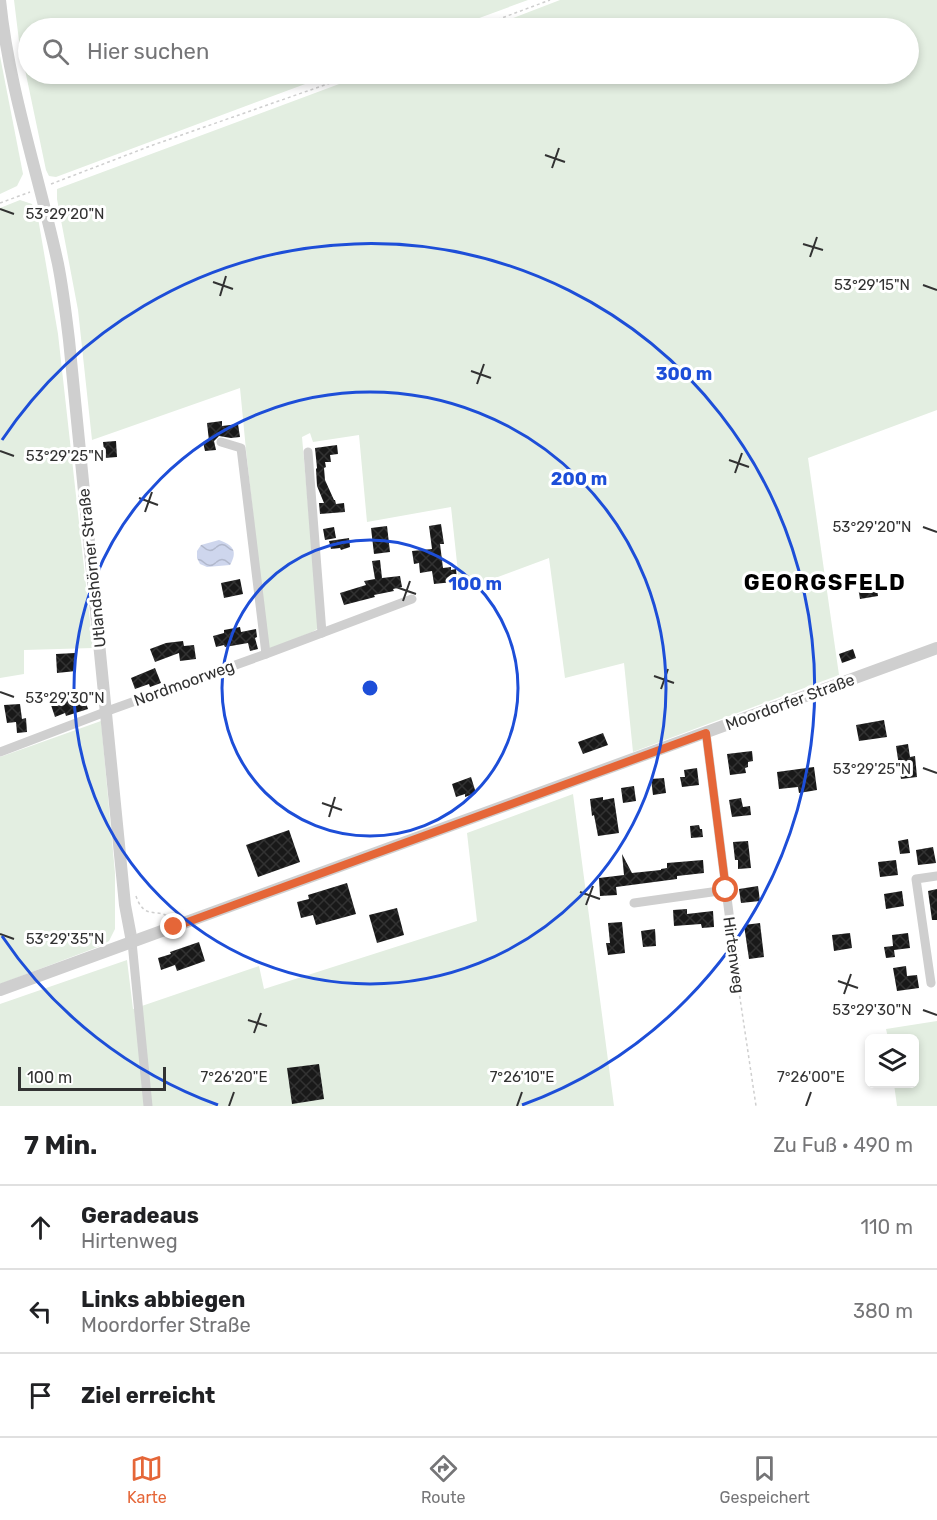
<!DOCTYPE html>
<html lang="de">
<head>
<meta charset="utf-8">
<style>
	:root { --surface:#fff; --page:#f2f2f2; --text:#202124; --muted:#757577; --line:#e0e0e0; --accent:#e56638 }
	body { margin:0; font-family:Rubik,sans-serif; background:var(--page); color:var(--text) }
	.controls { position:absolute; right:18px; bottom:18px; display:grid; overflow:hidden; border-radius:9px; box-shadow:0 3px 9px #0003 }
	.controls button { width:54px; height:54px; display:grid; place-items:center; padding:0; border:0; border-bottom:2px solid var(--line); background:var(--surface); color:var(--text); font:30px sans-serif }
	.scale { position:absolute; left:18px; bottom:15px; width:148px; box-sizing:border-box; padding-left:6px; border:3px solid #323232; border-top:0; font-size:16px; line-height:21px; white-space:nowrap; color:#323232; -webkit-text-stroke:4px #fff; paint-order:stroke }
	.stop { position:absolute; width:18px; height:18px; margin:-14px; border:4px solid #e56638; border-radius:50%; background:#fff }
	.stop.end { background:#e56638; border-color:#fff; box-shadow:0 2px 6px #0008 }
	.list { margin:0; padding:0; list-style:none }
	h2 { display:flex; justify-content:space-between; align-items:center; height:78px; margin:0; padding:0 24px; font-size:26px }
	h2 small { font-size:20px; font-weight:400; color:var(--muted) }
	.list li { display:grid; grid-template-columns:39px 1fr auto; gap:18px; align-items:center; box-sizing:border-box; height:84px; padding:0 24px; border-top:2px solid var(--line) }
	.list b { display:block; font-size:22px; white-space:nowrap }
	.list p { margin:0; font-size:20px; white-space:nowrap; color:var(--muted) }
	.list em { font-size:20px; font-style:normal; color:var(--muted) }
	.icon { flex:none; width:33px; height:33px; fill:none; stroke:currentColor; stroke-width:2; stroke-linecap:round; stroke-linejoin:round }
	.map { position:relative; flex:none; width:937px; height:1106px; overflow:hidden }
	.search { position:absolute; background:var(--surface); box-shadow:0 3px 9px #0003; left:18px; right:18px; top:18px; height:66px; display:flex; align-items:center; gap:15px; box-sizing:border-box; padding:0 21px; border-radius:33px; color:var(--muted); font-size:22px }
	.sheet { height:330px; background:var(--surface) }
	nav { display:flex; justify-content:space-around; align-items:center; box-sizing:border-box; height:84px; border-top:2px solid var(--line); background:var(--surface); font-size:16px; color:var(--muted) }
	nav a { display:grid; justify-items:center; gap:3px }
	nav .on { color:var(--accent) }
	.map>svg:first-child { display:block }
</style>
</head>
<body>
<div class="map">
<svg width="937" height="1106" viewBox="0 0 937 1106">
	<defs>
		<pattern id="water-waves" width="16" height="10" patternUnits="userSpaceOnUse" patternTransform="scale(1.5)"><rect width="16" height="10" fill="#ced6ed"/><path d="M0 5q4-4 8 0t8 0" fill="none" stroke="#b1b8cc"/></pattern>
		<pattern id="building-cross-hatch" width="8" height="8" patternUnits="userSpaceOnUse" patternTransform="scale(1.5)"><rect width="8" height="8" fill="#191919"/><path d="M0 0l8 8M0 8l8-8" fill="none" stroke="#323232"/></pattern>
	</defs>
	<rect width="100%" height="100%" fill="#fff"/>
	<g fill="#e3eee1">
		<path d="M14,0H528L452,28H28V74H332L56,177L49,176L46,170L19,41Z"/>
		<path d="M560,0H937V410L808,458L839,675L633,752L624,663L565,678L549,558L460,591L451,507L367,522L359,435L313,442L310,433L302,437L319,628L312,632L268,650L246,450L240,388L92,440L78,310L57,199V189L366,74H908V28H487Z"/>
		<path d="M0,56L23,174L17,186L0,194Z"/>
		<path d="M20,200L32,204L38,218L58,334L93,648L24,650V674L0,678V208Z"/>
		<path d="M101,721L115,873V929L109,941L98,947L0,984V757Z"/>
		<path d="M573,794L614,1106H0V1004L127,960L133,1009L259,966L264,989L477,921L467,833Z"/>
		<path d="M937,1021V1106H897L894,1084H914V1038H888L886,1029Z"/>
	</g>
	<path fill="url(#water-waves)" d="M219,540C233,545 238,551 230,565L207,567L200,564L197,558V551L201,545Z"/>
	<g fill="url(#building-cross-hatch)">
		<path d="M222,421V426L238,424L240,437L231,438L219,436L214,441L216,450L205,451L203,442L209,441L207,423Z"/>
		<path d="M116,441L117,457L105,458L103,442Z"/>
		<path d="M337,445L338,454L330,455L331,462H325L326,467L324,468L325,480L334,500H335L336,504L344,503L345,512L320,514L319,503H324L317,486L316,469L317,468L315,448Z"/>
		<path d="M441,524L444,544H440L443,568L451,567V570L456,569L457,580H452L453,582L434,584L432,571L420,573L419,563L414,564L412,551L432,549L429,526Z"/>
		<path d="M387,526L390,552L374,554L371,528Z"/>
		<path d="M334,527L336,538L325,540L323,529Z"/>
		<path d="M349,538L350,547L341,550L340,548L331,549L329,541Z"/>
		<path d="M380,560L382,578L400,576L402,587L393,589L394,591L374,595L375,597L344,605L340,593L366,585L364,581L375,579L372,561Z"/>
		<path d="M240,579L243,594L224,598L221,583Z"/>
		<path d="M876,583L878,596L860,599L858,587Z"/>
		<path d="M240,627L241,632L256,629L257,637L255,638L258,649L250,651L248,643L225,647L224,645L216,647L213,636L224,633V630Z"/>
		<path d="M183,641L184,646L194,645L196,659L180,661L179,653L155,662L150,649L166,643Z"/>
		<path d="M853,649L856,658L842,663L839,654Z"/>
		<path d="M75,653L76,671L57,673L56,654Z"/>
		<path d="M155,668L161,683L150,687L149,684L135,689L131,678Z"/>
		<path d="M82,691L88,709L66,716L65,713L55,717L50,702Z"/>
		<path d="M20,704L22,719L26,718L27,732L17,733L16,722L7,723L4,705Z"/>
		<path d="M884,720L887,737L859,741L856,725Z"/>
		<path d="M603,733L608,745L583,754L578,742Z"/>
		<path d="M908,744L910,757L915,756L917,777L901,779L896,746Z"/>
		<path d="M752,751L753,761L748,762V767L745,768L746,773L730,775L727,754Z"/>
		<path d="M814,767L817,790L799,793L798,787L779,789L777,772Z"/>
		<path d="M697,768L699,785L682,787L680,777H685L684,770Z"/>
		<path d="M471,777L476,793L465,797V794L456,797L452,784Z"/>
		<path d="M664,778L666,793L653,795L651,779Z"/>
		<path d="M634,786L636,801L623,803L621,788Z"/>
		<path d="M603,797V800L614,798L619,833L598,836L594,815L592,816L590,799Z"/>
		<path d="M741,798L743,807L750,806L751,815L732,817L729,800Z"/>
		<path d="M699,825L700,829H702L703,837L691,838L690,826Z"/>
		<path d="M289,830L300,862L258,877L246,845Z"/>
		<path d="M908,839L910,853L900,854L898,841Z"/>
		<path d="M748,841L751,868L738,869V860H735L733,842Z"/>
		<path d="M933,847L936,863L918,865L916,850Z"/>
		<path d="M622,854L632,873L661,870V869L667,868V863L703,860L704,873L677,876V879L616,887L617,895L600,896L599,878L624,875Z"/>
		<path d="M896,860L898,875L880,877L878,862Z"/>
		<path d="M347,883L356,914L316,925L313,915L301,918L297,902L309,899L308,895Z"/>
		<path d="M758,886L760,901L741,903L739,889Z"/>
		<path d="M937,889V920H932L928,891Z"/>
		<path d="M902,891L904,906L886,909L884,894Z"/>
		<path d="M397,908L404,935L377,943L369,915Z"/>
		<path d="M687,909V914L713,911L714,927L702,928L701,924L674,926L673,910Z"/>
		<path d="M622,922L625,953L608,955L606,943H610L608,923Z"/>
		<path d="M760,923L764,957L749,959L744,925Z"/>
		<path d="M655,929L656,946L643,947L641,931Z"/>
		<path d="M850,933L852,948L834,951L832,935Z"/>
		<path d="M908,933L910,948L894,950L895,957L886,958L884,947L893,946L892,935Z"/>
		<path d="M199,942L205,961L177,971L175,965L161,970L158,958L171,954L170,952Z"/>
		<path d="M906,966L907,976L917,975L919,988L897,991L893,968Z"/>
		<path d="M319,1064L324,1099L292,1104L287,1068Z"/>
	</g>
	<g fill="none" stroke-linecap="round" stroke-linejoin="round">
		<g stroke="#cfcfcf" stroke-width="1.5" stroke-dasharray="3 3" stroke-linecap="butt">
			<path d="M475,28L550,0"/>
			<path d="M51,184L153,145L356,74"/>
			<path d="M0,203L30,192"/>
			<path d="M136,896C144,920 156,908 169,917"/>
			<path d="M737,978L756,1106"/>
		</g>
		<g stroke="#cfcfcf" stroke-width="9">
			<path d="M221,442L241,448L266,654"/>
			<path d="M308,452L322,633"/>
			<path d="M706,733L736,968"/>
			<path d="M0,752L113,709L266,654L412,599"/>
			<path d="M634,903L726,890"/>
			<path d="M132,942L148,1106"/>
			<path d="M931,983L916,879L937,876"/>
		</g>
		<g stroke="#cfcfcf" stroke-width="12">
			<path d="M0,0C9,90 39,176 58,264C63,289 66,315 69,340L125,905L132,942"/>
			<path d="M0,990L937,648"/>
		</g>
	</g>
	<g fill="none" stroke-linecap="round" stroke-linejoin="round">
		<path stroke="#e56638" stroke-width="8" d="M174,927L706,733L726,890"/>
	</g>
	<path fill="none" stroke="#323232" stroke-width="2" d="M545,155L565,162M552,168L559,148M0,209L14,214M803,244L823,250M810,257L817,237M213,282L233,289M923,285L937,290M220,296L226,276M471,371L491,378M477,384L484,364M0,451L14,456M729,460L749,467M735,473L742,453M139,498L158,505M145,512L152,492M923,527L937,532M396,587L416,594M403,601L410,581M654,676L674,683M661,689L668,669M0,692L14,697M923,768L937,773M322,803L342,810M329,817L335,797M580,892L600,899M586,905L593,886M0,934L14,939M838,981L858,988M844,994L851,974M923,1010L937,1015M248,1020L267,1026M254,1033L261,1013M229,1106L234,1092M517,1106L522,1092M806,1106L811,1092"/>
	<g fill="none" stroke="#1d4ed8" stroke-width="3">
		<circle cx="370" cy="688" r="148"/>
		<circle cx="370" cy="688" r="296"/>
		<path d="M218 1105A444 444 0 0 1 2 936M2 440A444 444 0 1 1 522 1105"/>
	</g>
	<g text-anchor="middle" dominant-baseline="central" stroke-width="6" stroke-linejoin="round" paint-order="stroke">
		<g font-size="16" fill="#323232" stroke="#fff">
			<text transform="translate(92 568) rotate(-96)">Utlandshörner Straße</text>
			<text transform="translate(184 683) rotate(-20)">Nordmoorweg</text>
			<text transform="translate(790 702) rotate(-20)">Moordorfer Straße</text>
			<text transform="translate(734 955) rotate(82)">Hirtenweg</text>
		</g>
		<g font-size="22" font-weight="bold" letter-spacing="1.5" fill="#000" stroke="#fff">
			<text x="825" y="582">GEORGSFELD</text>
		</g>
	</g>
	<g font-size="15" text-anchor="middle" fill="#323232" stroke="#fff" stroke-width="6" stroke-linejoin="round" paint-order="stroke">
		<text x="65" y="219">53°29'20"N</text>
		<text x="872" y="290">53°29'15"N</text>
		<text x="65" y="461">53°29'25"N</text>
		<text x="872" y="532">53°29'20"N</text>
		<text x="65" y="703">53°29'30"N</text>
		<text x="872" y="774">53°29'25"N</text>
		<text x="65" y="944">53°29'35"N</text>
		<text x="872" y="1015">53°29'30"N</text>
		<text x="234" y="1082">7°26'20"E</text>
		<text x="522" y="1082">7°26'10"E</text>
		<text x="811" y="1082">7°26'00"E</text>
	</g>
	<circle cx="370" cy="688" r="9" fill="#1d4ed8" stroke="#fff" stroke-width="3"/>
	<g font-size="18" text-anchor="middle" font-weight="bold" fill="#1d4ed8" stroke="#fff" stroke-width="6" stroke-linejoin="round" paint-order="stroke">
		<text x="684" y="380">300 m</text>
		<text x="579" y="485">200 m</text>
		<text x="475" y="590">100 m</text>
	</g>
</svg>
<div class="controls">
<button><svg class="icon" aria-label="layers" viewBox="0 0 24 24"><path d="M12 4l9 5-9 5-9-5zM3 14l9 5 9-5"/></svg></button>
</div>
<div class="scale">100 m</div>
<div class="stop" style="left:726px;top:890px"></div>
<div class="stop end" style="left:174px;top:927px"></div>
<div class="search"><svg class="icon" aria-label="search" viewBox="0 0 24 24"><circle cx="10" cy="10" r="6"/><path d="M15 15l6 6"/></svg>Hier suchen</div>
</div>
<section class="sheet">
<h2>7 Min.<small>Zu Fuß · 490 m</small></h2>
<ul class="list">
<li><svg class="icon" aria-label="ahead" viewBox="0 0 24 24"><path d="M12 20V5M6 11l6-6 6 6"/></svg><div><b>Geradeaus</b><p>Hirtenweg</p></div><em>110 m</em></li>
<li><svg class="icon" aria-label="left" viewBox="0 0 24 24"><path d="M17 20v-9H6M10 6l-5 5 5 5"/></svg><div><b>Links abbiegen</b><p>Moordorfer Straße</p></div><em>380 m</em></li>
<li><svg class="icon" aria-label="arrive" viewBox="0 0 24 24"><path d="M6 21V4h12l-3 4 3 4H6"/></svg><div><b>Ziel erreicht</b></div></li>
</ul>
</section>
<nav>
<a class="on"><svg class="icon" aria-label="map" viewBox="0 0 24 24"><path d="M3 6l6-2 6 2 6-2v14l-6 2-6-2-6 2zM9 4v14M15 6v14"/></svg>Karte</a>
<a><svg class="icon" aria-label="directions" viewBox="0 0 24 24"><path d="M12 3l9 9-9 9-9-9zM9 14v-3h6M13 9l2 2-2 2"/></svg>Route</a>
<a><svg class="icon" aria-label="saved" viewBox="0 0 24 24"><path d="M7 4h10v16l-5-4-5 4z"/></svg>Gespeichert</a>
</nav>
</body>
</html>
